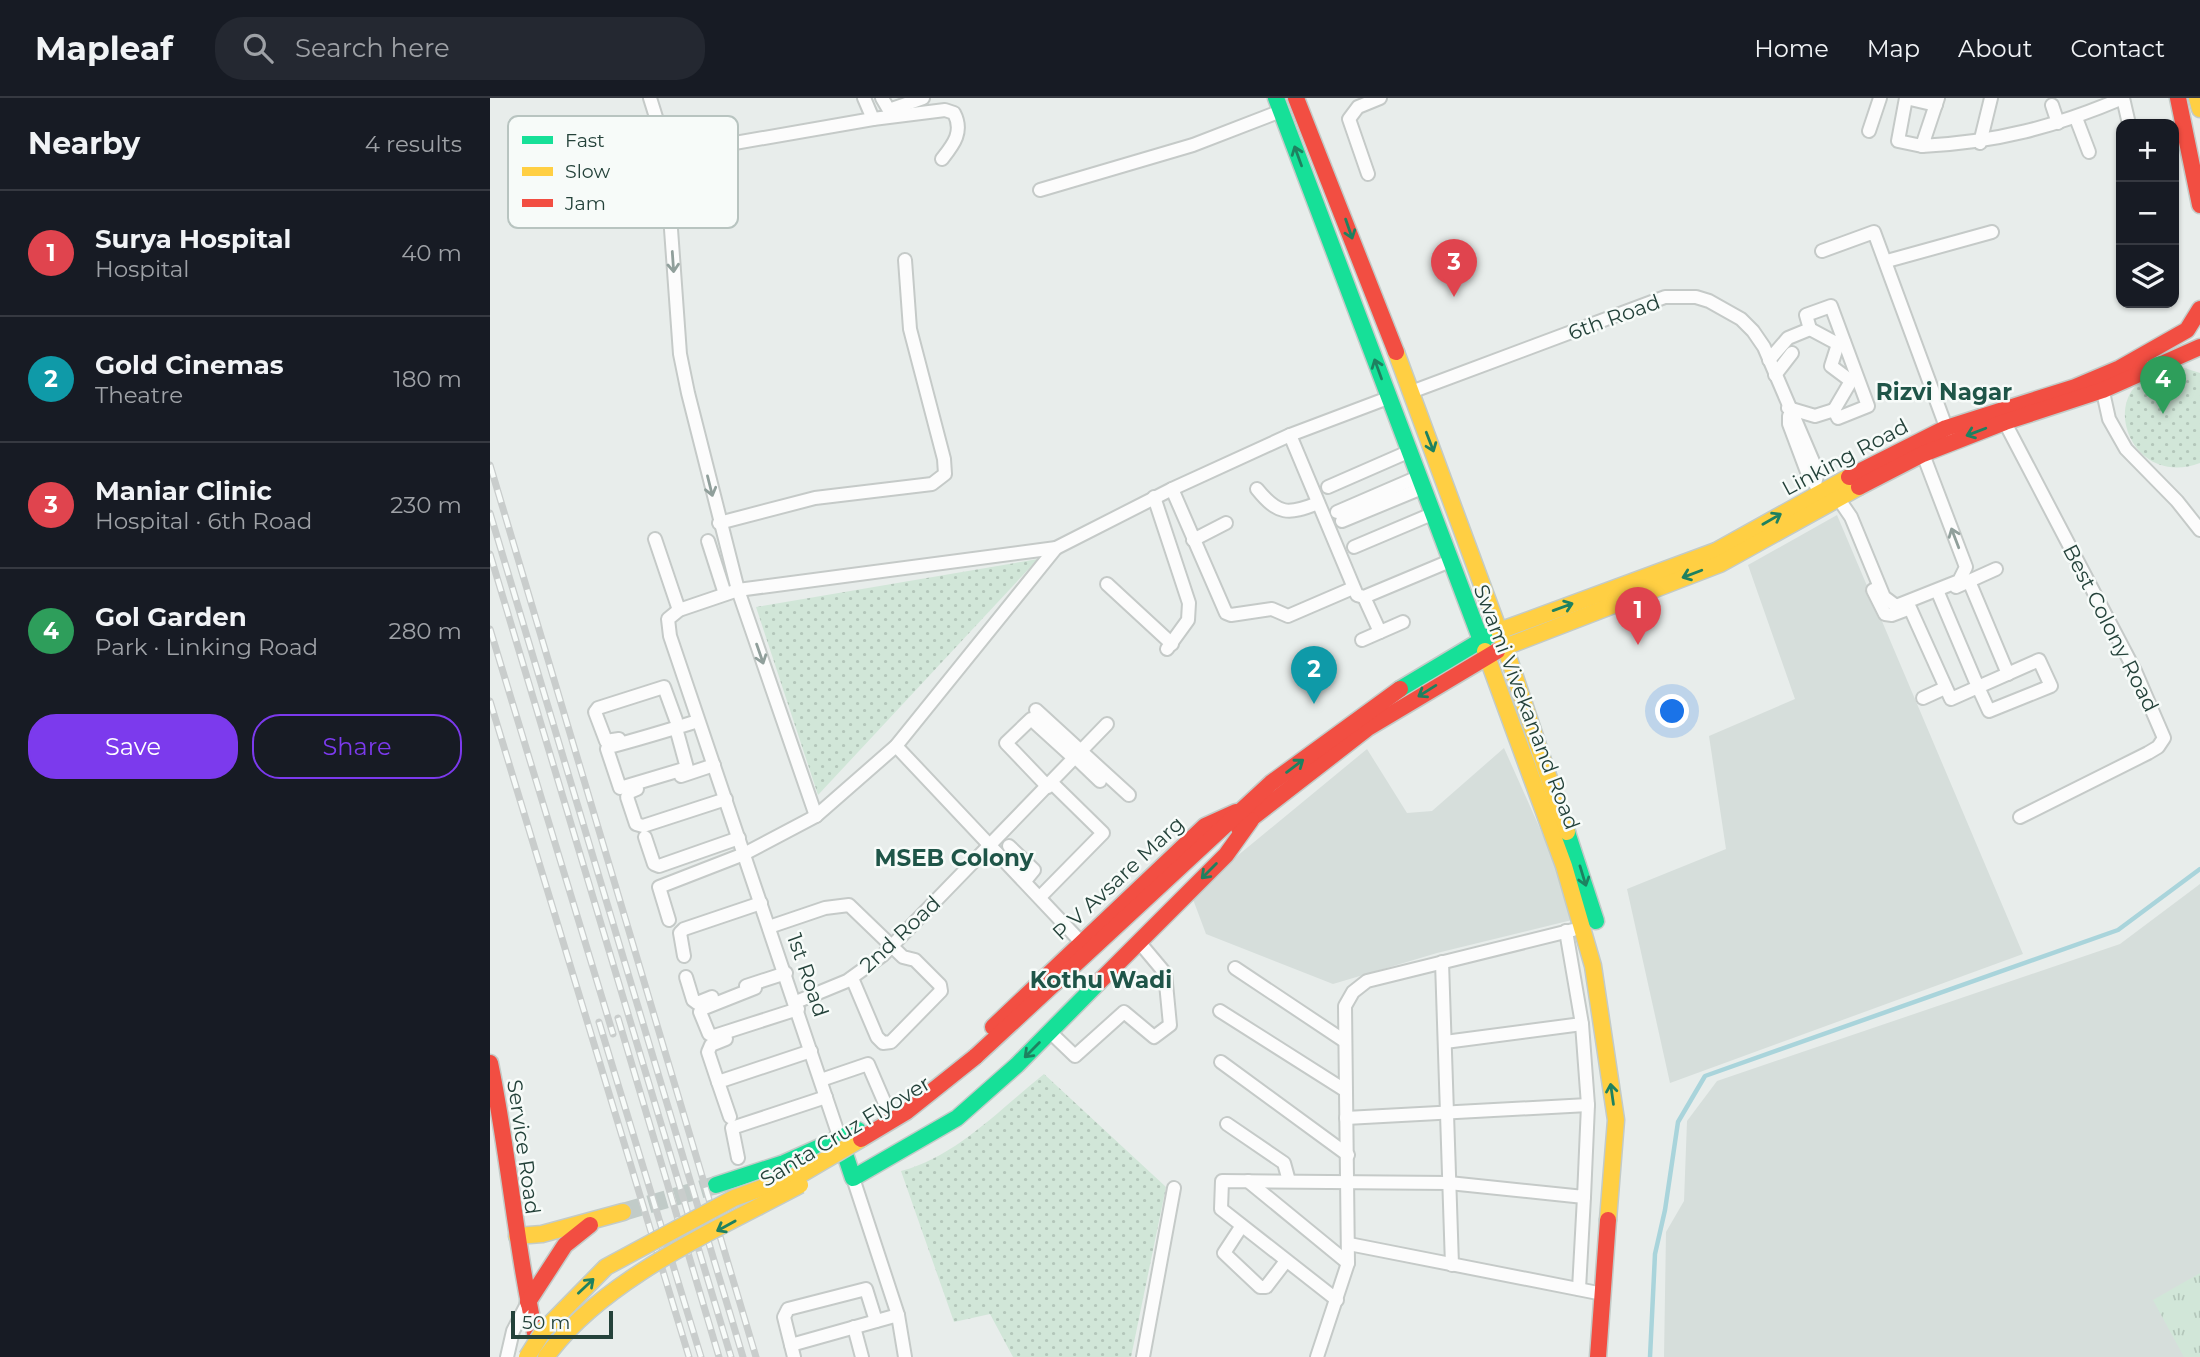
<!DOCTYPE html>
<html lang="en">
<head>
<meta charset="utf-8">
<style>
	:root { --surface:#171b24; --page:#242831; --text:#f1f3f6; --muted:#9ea1a6; --line:#363941; --accent:#7c3aed }
	body { margin:0; font-family:Montserrat,sans-serif; background:var(--page); color:var(--text) }
	.controls { position:absolute; right:21px; top:21px; display:grid; overflow:hidden; border-radius:14px; box-shadow:0 2px 5px #0004 }
	.controls button { width:63px; height:63px; display:grid; place-items:center; padding:0; border:0; border-bottom:2px solid var(--line); background:var(--surface); color:var(--text); font:35px sans-serif }
	.scale { position:absolute; left:21px; bottom:18px; width:102px; box-sizing:border-box; padding-left:7px; border:4px solid #24423a; border-top:0; font-size:19px; line-height:24px; white-space:nowrap; color:#24423a; -webkit-text-stroke:5px #f7fbf9; paint-order:stroke }
	.you { position:absolute; left:1183px; top:614px; width:24px; height:24px; margin:-18px; border:5px solid #fff; border-radius:50%; background:#1a73e8; box-shadow:0 0 0 10px #1a73e833 }
	.badge { display:grid; place-items:center; width:46px; height:46px; border-radius:50%; background:var(--accent); color:#fff; font-size:23px; font-weight:700 }
	.pin { position:absolute; translate:-50% -58px; filter:drop-shadow(0 2px 4px #0008) }
	.pin::after { content:''; position:absolute; top:37px; width:24px; height:21px; background:inherit; clip-path:polygon(0 0,100% 0,50% 100%) }
	.list { margin:0; padding:0; list-style:none }
	h2 { display:flex; justify-content:space-between; align-items:center; height:91px; margin:0; padding:0 28px; font-size:30px }
	h2 small { font-size:23px; font-weight:400; color:var(--muted) }
	.list li { display:grid; grid-template-columns:46px 1fr auto; gap:21px; align-items:center; box-sizing:border-box; height:126px; padding:0 28px; border-top:2px solid var(--line) }
	.list b { display:block; font-size:26px; white-space:nowrap }
	.list p { margin:0; font-size:23px; white-space:nowrap; color:var(--muted) }
	.list em { font-size:23px; font-style:normal; color:var(--muted) }
	.actions { display:flex; gap:14px; padding:21px 28px }
	.actions a { flex:1; padding:16px 0; border:2px solid var(--accent); border-radius:28px; text-align:center; font-size:24px; color:var(--accent) }
	.actions .main { background:var(--accent); color:#fff }
	.icon { flex:none; width:38px; height:38px; fill:none; stroke:currentColor; stroke-width:2; stroke-linecap:round; stroke-linejoin:round }
	.map { position:relative; flex:none; width:1710px; height:1259px; overflow:hidden }
	header { display:flex; align-items:center; gap:42px; box-sizing:border-box; height:98px; padding:0 35px; background:var(--surface); border-bottom:2px solid var(--line) }
	header strong { font-size:33px }
	nav { display:flex; gap:38px; margin-inline-start:auto; font-size:24px }
	.search { width:490px; height:63px; background:var(--page); display:flex; align-items:center; gap:18px; box-sizing:border-box; padding:0 24px; border-radius:28px; color:var(--muted); font-size:26px }
	main { display:flex }
	aside { flex:1; background:var(--surface) }
	.map>svg:first-child { display:block }
</style>
</head>
<body>
<header>
<strong>Mapleaf</strong>
<div class="search"><svg class="icon" aria-label="search" viewBox="0 0 24 24"><circle cx="10" cy="10" r="6"/><path d="M15 15l6 6"/></svg>Search here</div>
<nav><a>Home</a><a>Map</a><a>About</a><a>Contact</a></nav>
</header>
<main>
<aside>
<h2>Nearby<small>4 results</small></h2>
<ul class="list">
<li><span class="badge" style="background:#e0444e">1</span><div><b>Surya Hospital</b><p>Hospital</p></div><em>40 m</em></li>
<li><span class="badge" style="background:#0f9aa8">2</span><div><b>Gold Cinemas</b><p>Theatre</p></div><em>180 m</em></li>
<li><span class="badge" style="background:#e0444e">3</span><div><b>Maniar Clinic</b><p>Hospital · 6th Road</p></div><em>230 m</em></li>
<li><span class="badge" style="background:#2e9e5b">4</span><div><b>Gol Garden</b><p>Park · Linking Road</p></div><em>280 m</em></li>
</ul>
<div class="actions"><a class="main">Save</a><a>Share</a></div>
</aside>
<div class="map">
<svg width="1710" height="1259" viewBox="0 0 1710 1259">
	<defs>
		<pattern id="grass-tufts" width="24" height="20" patternUnits="userSpaceOnUse" patternTransform="scale(1.75)"><rect width="24" height="20" fill="#d1e6d8"/><path d="M3 7l-1-3M5 7V3M7 7l1-3M15 17l-1-3M17 17v-4M19 17l1-3" fill="none" stroke="#b3c6ba"/></pattern>
		<pattern id="park-dots" width="8" height="8" patternUnits="userSpaceOnUse" patternTransform="scale(1.75)"><rect width="8" height="8" fill="#d1e6d8"/><path d="M2 2h.1M6 6h.1" fill="none" stroke="#b3c6ba" stroke-width="1.8" stroke-linecap="round"/></pattern>
	</defs>
	<rect width="100%" height="100%" fill="#e8edeb"/>
	<g fill="#d6dedb">
		<path d="M1347,417L1533,856L1180,985L1137,791L1236,751L1219,638L1305,601L1258,467Z"/>
		<path d="M1014,650L1090,820L947,855L843,886L716,836L701,796L877,651L917,715L942,713Z"/>
		<path d="M1710,786V1259H1174L1176,1134L1194,1103L1197,1023L1227,983L1630,846Z"/>
	</g>
	<path fill="url(#grass-tufts)" d="M1710,1175V1259H1694L1663,1202Z"/>
	<g fill="url(#park-dots)">
		<path d="M1688,268L1710,275V365C1645,390 1609,305 1657,279C1666,274 1678,272 1688,268Z"/>
		<path d="M548,461L328,697L266,509Z"/>
		<path d="M554,976L676,1089L641,1259H523L500,1216L464,1224L411,1073C466,1059 510,1011 554,976Z"/>
	</g>
	<g fill="none" stroke-linecap="round" stroke-linejoin="round">
		<path stroke="#a9d4db" stroke-width="4.5" d="M1160,1259L1165,1156L1175,1112L1188,1024L1215,978L1628,832L1710,771"/>
		<path stroke="#c1cbc8" stroke-width="18" stroke-dasharray="18 9" stroke-linecap="butt" d="M133,1114L226,1087"/>
		<defs>
			<g id="street">
				<path d="M160,0L175,48L190,256L198,295L248,492L326,718"/>
				<path d="M374,0L383,21L455,12L464,15C474,34 463,47 452,61"/>
				<path d="M392,0L399,12L433,0"/>
				<path d="M1416,0L1408,43L1432,48"/>
				<path d="M1416,0L1446,7"/>
				<path d="M1448,0L1432,48C1507,44 1565,29 1633,0L1639,26"/>
				<path d="M1562,7L1568,25"/>
				<path d="M1586,20L1599,54"/>
				<path d="M1379,33L1390,0"/>
				<path d="M1490,45L1501,0"/>
				<path d="M176,57L383,21"/>
				<path d="M878,76L859,21L868,9L890,0"/>
				<path d="M550,92L703,47L791,13"/>
				<path d="M1332,153L1384,134L1459,337"/>
				<path d="M1397,163L1502,134"/>
				<path d="M1320,231L1348,246L1354,244"/>
				<path d="M1348,246L1341,268L1361,283"/>
				<path d="M1279,262L1298,240L1320,231L1316,217L1341,208L1378,308L1348,320L1344,312L1325,318L1298,310"/>
				<path d="M1285,277L1302,255"/>
				<path d="M1611,285L1619,321L1636,351L1687,403L1710,432"/>
				<path d="M921,294L1175,199H1206L1219,203L1251,221L1263,233L1274,249L1328,375L1325,385L1331,400"/>
				<path d="M1344,312L1361,283L1365,281"/>
				<path d="M1299,318V326L1320,382L1325,385"/>
				<path d="M1512,319L1645,573L1674,640L1668,649L1658,655L1530,719"/>
				<path d="M800,337L867,497L874,499L960,463"/>
				<path d="M838,389L918,354"/>
				<path d="M682,391L736,515L741,517L782,511L798,518L863,490"/>
				<path d="M767,391C788,417 798,417 828,405"/>
				<path d="M664,399L699,505L698,522L677,551"/>
				<path d="M1348,400L1361,419L1394,499L1406,508L1469,483L1476,469L1431,351"/>
				<path d="M847,414L928,379"/>
				<path d="M852,423L932,390"/>
				<path d="M229,425L325,400L442,386L455,376L454,361L420,231L415,162"/>
				<path d="M165,441L189,512"/>
				<path d="M703,442L736,425"/>
				<path d="M218,443L235,496"/>
				<path d="M864,449L942,416"/>
				<path d="M1479,483L1518,576"/>
				<path d="M617,486L682,546"/>
				<path d="M1466,489L1506,471"/>
				<path d="M1383,492L1395,516L1402,517L1418,511"/>
				<path d="M874,499L890,534"/>
				<path d="M1420,510L1461,601L1488,589L1449,497"/>
				<path d="M872,542L913,524"/>
				<path d="M1549,562L1561,588L1499,613L1488,589Z"/>
				<path d="M1433,600L1455,590"/>
				<path d="M546,612L639,697"/>
				<path d="M186,630L197,670L130,690L117,651L119,649C149,641 179,632 208,623"/>
				<path d="M129,641L116,643L105,614L108,610L174,589L186,622"/>
				<path d="M406,648L590,843"/>
				<path d="M586,660L610,683"/>
				<path d="M191,678L224,667"/>
				<path d="M558,689L516,645L541,621L585,661"/>
				<path d="M147,691L140,694L137,699L146,726L153,728L236,701"/>
				<path d="M155,739L164,766L169,768L249,740"/>
				<path d="M519,748L544,772L535,783"/>
				<path d="M550,799L613,735L562,685"/>
				<path d="M179,822L169,789L254,756L326,718L406,648L566,450"/>
				<path d="M279,829L335,810L359,807L413,859L425,862L450,887L451,893L401,944L393,945L387,939L362,880"/>
				<path d="M194,858L190,835L194,831L271,805"/>
				<path d="M952,864L962,1167"/>
				<path d="M745,870L853,942"/>
				<path d="M196,879L203,902L207,905L222,899"/>
				<path d="M256,888L296,875"/>
				<path d="M265,890L212,911L210,914L219,936L224,938L308,911"/>
				<path d="M306,904L357,883L393,857L617,626"/>
				<path d="M730,913L853,991"/>
				<path d="M560,934L585,958L634,914L664,939L680,927L675,875L649,844"/>
				<path d="M955,944L1092,926"/>
				<path d="M731,964L858,1057"/>
				<path d="M331,982L378,966L400,1017"/>
				<path d="M228,984L218,954L221,947L236,941"/>
				<path d="M240,1019L228,984L321,953"/>
				<path d="M856,1020L1098,1007"/>
				<path d="M737,1026L794,1065L799,1083"/>
				<path d="M350,1041L180,538L178,521L189,512L248,492L566,450L682,391L800,337L898,300"/>
				<path d="M248,1060L242,1030L336,999"/>
				<path d="M363,1080L408,1217L415,1259"/>
				<path d="M758,1083L858,1165"/>
				<path d="M751,1129L734,1155L770,1189H776L796,1163"/>
				<path d="M859,1146L1113,1196"/>
				<path d="M1089,1191L1094,1099"/>
				<path d="M847,1202L731,1111L732,1083L959,1085L1094,1099L1098,1007L1092,926L1076,833"/>
				<path d="M364,1229L372,1259"/>
				<path d="M301,1247L408,1217"/>
				<path d="M17,1259L23,1233L38,1204"/>
				<path d="M304,1259L294,1219L298,1211L376,1191L386,1223"/>
				<path d="M653,1259L684,1090"/>
				<path d="M827,1259L858,1165L855,908L863,894L877,883L1083,832"/>
			</g>
			<g id="fast">
				<path d="M786,0L995,553"/>
				<path d="M910,591L1002,536"/>
				<path d="M1077,734L1106,823"/>
				<path d="M350,1041L363,1080L467,1020L527,967L609,884"/>
				<path d="M226,1087L294,1065L368,1032"/>
			</g>
			<g id="slow">
				<path d="M1707,0L1710,11"/>
				<path d="M906,254L1015,549L1077,734"/>
				<path d="M1009,533L1226,453L1359,379"/>
				<path d="M1015,549L1230,466L1369,389"/>
				<path d="M995,553L1074,768L1103,868L1126,1022L1118,1122"/>
				<path d="M27,1138L52,1136L133,1114"/>
			</g>
			<g id="jam">
				<path d="M806,0L906,254"/>
				<path d="M1688,0L1710,107"/>
				<path d="M1359,379L1456,330L1585,289L1630,270L1697,232L1710,211"/>
				<path d="M1369,389L1433,356L1515,324L1613,292L1710,249"/>
				<path d="M749,730L878,630L1007,553"/>
				<path d="M609,884L736,757L761,722"/>
				<path d="M503,929L715,728L746,714"/>
				<path d="M485,959L781,685L910,591"/>
				<path d="M0,965C20,1060 26,1157 49,1252"/>
				<path d="M38,1204L75,1147L100,1127"/>
				<path d="M1108,1259L1118,1122"/>
			</g>
		</defs>
		<use href="#street" stroke="#c5cac8" stroke-width="16"/>
		<use href="#fast" stroke="#c3cbc8" stroke-width="19"/>
		<use href="#slow" stroke="#c3cbc8" stroke-width="19"/>
		<use href="#jam" stroke="#c3cbc8" stroke-width="19"/>
		<use href="#street" stroke="#fcfcfc" stroke-width="12"/>
		<use href="#fast" stroke="#16e098" stroke-width="16"/>
		<use href="#slow" stroke="#ffcf43" stroke-width="16"/>
		<use href="#jam" stroke="#f24e42" stroke-width="16"/>
		<defs>
			<g id="rail">
				<path d="M0,367L266,1259"/>
				<path d="M0,415L253,1259"/>
				<path d="M0,456L241,1259"/>
				<path d="M0,531L123,936"/>
				<path d="M0,603L199,1259"/>
				<path d="M128,920L229,1259"/>
				<path d="M109,924L211,1259"/>
			</g>
		</defs>
		<use href="#rail" stroke="#c9cdcc" stroke-width="7"/>
		<use href="#rail" stroke="#f7fbf9" stroke-width="4.5" stroke-dasharray="13" stroke-linecap="butt"/>
		<defs>
			<g id="slow-bridge">
				<path d="M37,1259L54,1232L116,1169L244,1100L313,1075L371,1041"/>
				<path d="M56,1259C112,1181 226,1132 310,1087"/>
			</g>
			<path id="jam-bridge" d="M371,1041L416,1014L485,959"/>
		</defs>
		<use href="#slow-bridge" stroke="#c3ccc9" stroke-width="19" stroke-linecap="butt"/>
		<use href="#jam-bridge" stroke="#c3ccc9" stroke-width="19" stroke-linecap="butt"/>
		<use href="#slow-bridge" stroke="#ffcf43" stroke-width="16"/>
		<use href="#jam-bridge" stroke="#f24e42" stroke-width="16"/>
	</g>
	<defs><path id="oneway-shaft" d="M-6 0H5M1.5-3L5.5 0L1.5 3" fill="none" stroke-width="1.6" stroke-linecap="round" stroke-linejoin="round" transform="scale(1.75)"/></defs>
	<g stroke="#1e8160">
		<use href="#oneway-shaft" transform="translate(808 58) rotate(-110)"/>
		<use href="#oneway-shaft" transform="translate(859 131) rotate(71)"/>
		<use href="#oneway-shaft" transform="translate(888 271) rotate(-110)"/>
		<use href="#oneway-shaft" transform="translate(1486 334) rotate(159)"/>
		<use href="#oneway-shaft" transform="translate(940 344) rotate(69)"/>
		<use href="#oneway-shaft" transform="translate(1282 421) rotate(-30)"/>
		<use href="#oneway-shaft" transform="translate(1202 476) rotate(159)"/>
		<use href="#oneway-shaft" transform="translate(1073 509) rotate(-20)"/>
		<use href="#oneway-shaft" transform="translate(937 593) rotate(148)"/>
		<use href="#oneway-shaft" transform="translate(805 668) rotate(-37)"/>
		<use href="#oneway-shaft" transform="translate(719 773) rotate(135)"/>
		<use href="#oneway-shaft" transform="translate(1093 778) rotate(73)"/>
		<use href="#oneway-shaft" transform="translate(542 952) rotate(135)"/>
		<use href="#oneway-shaft" transform="translate(1122 996) rotate(-98)"/>
		<use href="#oneway-shaft" transform="translate(236 1128) rotate(151)"/>
		<use href="#oneway-shaft" transform="translate(96 1188) rotate(-43)"/>
	</g>
	<g stroke="#909f9b">
		<use href="#oneway-shaft" transform="translate(183 164) rotate(86)"/>
		<use href="#oneway-shaft" transform="translate(220 388) rotate(76)"/>
		<use href="#oneway-shaft" transform="translate(1465 440) rotate(-111)"/>
		<use href="#oneway-shaft" transform="translate(270 556) rotate(71)"/>
	</g>
	<g text-anchor="middle" dominant-baseline="central" stroke-width="5" stroke-linejoin="round" paint-order="stroke">
		<g font-size="21" fill="#24423a" stroke="#f7fbf9">
			<text transform="translate(1124 219) rotate(-20)">6th Road</text>
			<text transform="translate(1355 359) rotate(-28)">Linking Road</text>
			<text transform="translate(1621 530) rotate(63)">Best Colony Road</text>
			<text transform="translate(1037 609) rotate(69)">Swami Vivekanand Road</text>
			<text transform="translate(628 780) rotate(-43)">P V Avsare Marg</text>
			<text transform="translate(410 836) rotate(-43)">2nd Road</text>
			<text transform="translate(318 877) rotate(71)">1st Road</text>
			<text transform="translate(355 1033) rotate(-31)">Santa Cruz Flyover</text>
			<text transform="translate(34 1049) rotate(82)">Service Road</text>
		</g>
		<g font-size="23" font-weight="bold" fill="#1f5548" stroke="#f7fbf9">
			<text x="1454" y="294">Rizvi Nagar</text>
			<text x="464" y="760">MSEB Colony</text>
			<text x="611" y="882">Kothu Wadi</text>
		</g>
	</g>
	<rect x="18" y="18" width="230" height="112" rx="10" fill="#f7fbf9" stroke="#b8c4c0" stroke-width="2"/>
	<rect x="32" y="38" width="31" height="8" fill="#16e098"/>
	<rect x="32" y="69" width="31" height="9" fill="#ffcf43"/>
	<rect x="32" y="101" width="31" height="8" fill="#f24e42"/>
	<g font-size="19" fill="#24423a">
		<text x="75" y="49">Fast</text>
		<text x="75" y="80">Slow</text>
		<text x="75" y="112">Jam</text>
	</g>
</svg>
<div class="controls">
<button>+</button>
<button>−</button>
<button><svg class="icon" aria-label="layers" viewBox="0 0 24 24"><path d="M12 4l9 5-9 5-9-5zM3 14l9 5 9-5"/></svg></button>
</div>
<div class="scale">50 m</div>
<div class="you"></div>
<div class="pin badge" style="left:1148px;top:547px;background:#e0444e">1</div>
<div class="pin badge" style="left:824px;top:606px;background:#0f9aa8">2</div>
<div class="pin badge" style="left:964px;top:199px;background:#e0444e">3</div>
<div class="pin badge" style="left:1673px;top:316px;background:#2e9e5b">4</div>
</div>
</main>
</body>
</html>
